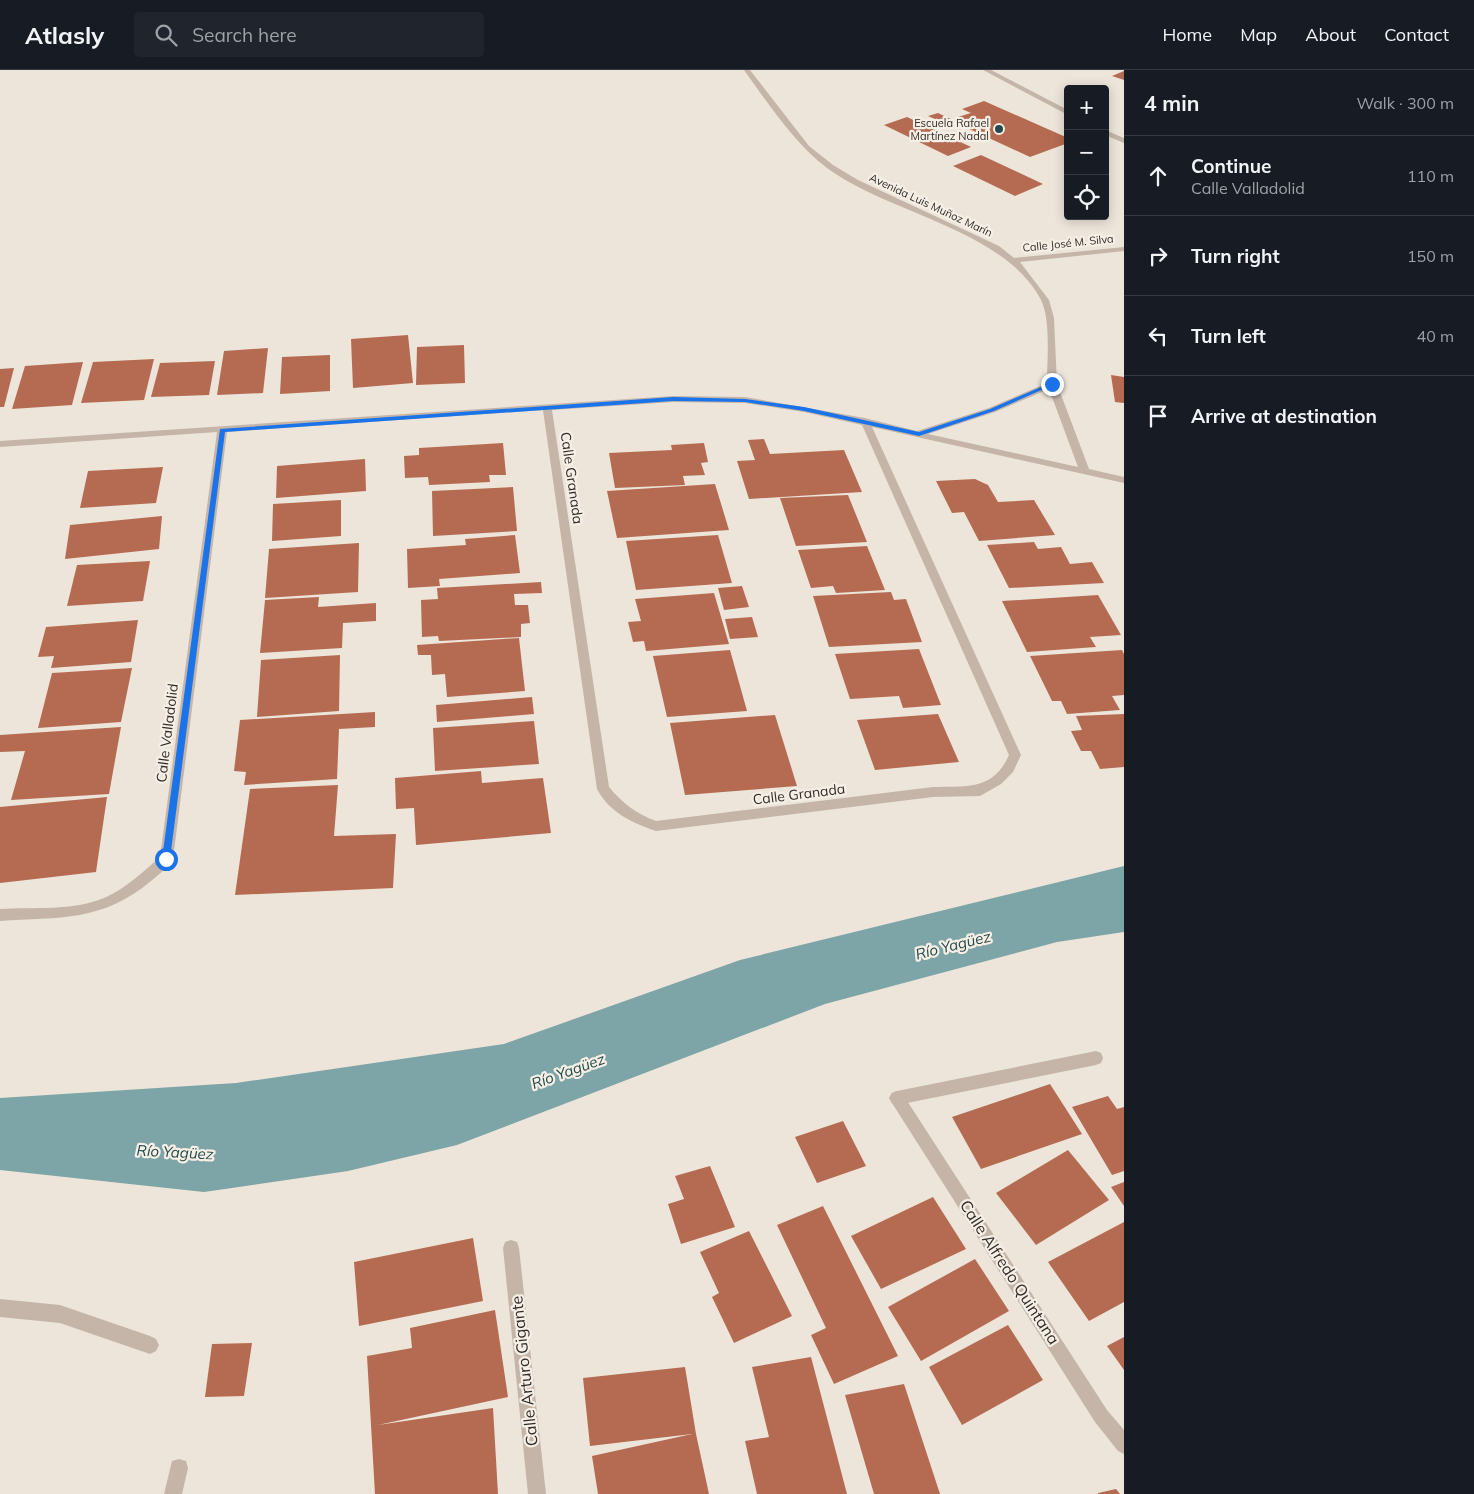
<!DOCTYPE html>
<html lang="en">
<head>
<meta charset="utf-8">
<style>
	:root { --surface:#171b24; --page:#20242c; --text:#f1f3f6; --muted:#9ea1a6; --line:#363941 }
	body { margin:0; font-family:Mulish,sans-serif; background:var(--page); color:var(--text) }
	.controls { position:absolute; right:15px; top:15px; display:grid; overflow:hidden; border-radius:5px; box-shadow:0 2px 12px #0003 }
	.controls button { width:45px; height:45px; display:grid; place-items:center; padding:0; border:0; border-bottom:1px solid var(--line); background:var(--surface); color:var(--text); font:25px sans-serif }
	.stop { position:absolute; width:15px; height:15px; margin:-11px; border:4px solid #1a73e8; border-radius:50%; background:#fff }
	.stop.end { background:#1a73e8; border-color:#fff; box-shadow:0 1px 5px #0008 }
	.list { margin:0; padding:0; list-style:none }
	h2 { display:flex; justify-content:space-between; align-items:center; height:65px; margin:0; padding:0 20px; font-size:21px }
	h2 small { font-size:16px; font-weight:400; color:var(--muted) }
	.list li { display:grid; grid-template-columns:32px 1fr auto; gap:15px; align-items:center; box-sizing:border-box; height:80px; padding:0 20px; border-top:1px solid var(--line) }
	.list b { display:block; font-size:19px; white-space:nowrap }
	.list p { margin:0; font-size:16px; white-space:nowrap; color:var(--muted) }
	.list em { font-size:16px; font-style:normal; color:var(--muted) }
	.icon { flex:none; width:28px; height:28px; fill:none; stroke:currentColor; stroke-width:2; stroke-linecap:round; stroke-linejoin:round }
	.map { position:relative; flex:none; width:1124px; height:1424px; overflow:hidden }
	header { display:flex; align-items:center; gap:30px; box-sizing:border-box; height:70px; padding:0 25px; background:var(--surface); border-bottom:1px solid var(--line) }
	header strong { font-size:24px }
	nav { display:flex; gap:28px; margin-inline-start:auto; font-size:18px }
	.search { width:350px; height:45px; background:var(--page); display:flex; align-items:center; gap:12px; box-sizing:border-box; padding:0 18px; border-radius:5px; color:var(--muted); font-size:19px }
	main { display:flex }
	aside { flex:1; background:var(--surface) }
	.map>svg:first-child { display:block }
</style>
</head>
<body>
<header>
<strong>Atlasly</strong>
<div class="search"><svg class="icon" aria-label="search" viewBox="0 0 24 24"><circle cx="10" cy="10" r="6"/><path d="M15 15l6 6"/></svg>Search here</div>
<nav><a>Home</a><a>Map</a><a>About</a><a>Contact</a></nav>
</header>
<main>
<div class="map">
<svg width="1124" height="1424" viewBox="0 0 1124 1424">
	<rect width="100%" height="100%" fill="#ede5da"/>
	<path fill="#7da4a6" d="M1124,796V862L1057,872L825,934L457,1075L348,1101L204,1122L0,1100V1028L236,1013L504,974L740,890Z"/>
	<g fill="#b56b51">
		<path d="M1124,1V10L1112,6Z"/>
		<path d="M984,31L1068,68V73L1030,87L965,57L973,54L958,47L971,43L962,39Z"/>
		<path d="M938,43L955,51L946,54L928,46Z"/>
		<path d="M907,47L971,77L948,86L884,55Z"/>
		<path d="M981,85L1043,114L1015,126L953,96Z"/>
		<path d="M408,265L413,313L353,318L351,269Z"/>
		<path d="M464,275L465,313L416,315L417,277Z"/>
		<path d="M268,278L263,323L217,325L224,281Z"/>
		<path d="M330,285V321L280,324L282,287Z"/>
		<path d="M154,289L144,330L81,333L93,292Z"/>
		<path d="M215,291L209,325L151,327L160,293Z"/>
		<path d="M83,292L72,335L12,339L25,296Z"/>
		<path d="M14,298L4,337H0V299Z"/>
		<path d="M1111,305L1124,307V333L1115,332Z"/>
		<path d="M764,369L770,384L844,380L862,422L749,429L737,391L755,390L748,370Z"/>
		<path d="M503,373L506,405H489L490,412L429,415L428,407L405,408L404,386L419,385V378Z"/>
		<path d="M704,373L708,392L701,393L705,405L683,406L685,415L615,418L609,383L672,380L671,375Z"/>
		<path d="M365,389L366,421L276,428L277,396Z"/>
		<path d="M163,397L156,433L80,438L88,401Z"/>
		<path d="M975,409L988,415L998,432L1034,430L1055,465L979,471L964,442L952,443L936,411Z"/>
		<path d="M715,414L729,460L617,468L607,421Z"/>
		<path d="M513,417L517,461L433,466L432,421Z"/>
		<path d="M848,425L867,472L796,476L780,428Z"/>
		<path d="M341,430V466L272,471L273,434Z"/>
		<path d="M162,446L159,479L65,489L70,455Z"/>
		<path d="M515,465L520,503L439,509L440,516L408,518L407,479L466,475L465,469Z"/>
		<path d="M718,465L732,513L636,520L626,471Z"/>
		<path d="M1034,472L1038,479L1061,477L1070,494L1092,492L1104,513L1009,518L987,475Z"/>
		<path d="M359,473L358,522L265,528L269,479Z"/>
		<path d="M867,476L885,520L836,523L833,516L811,518L798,480Z"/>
		<path d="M150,491L143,531L67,536L77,495Z"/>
		<path d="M541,512L542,523L514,524L515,535H528L530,553L521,554V567L439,571L438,566L422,567L421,530L438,529L437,518Z"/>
		<path d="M742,516L749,537L724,540L718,518Z"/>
		<path d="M891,522L894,530L906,529L922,572L829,577L813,526Z"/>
		<path d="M714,523L729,574L646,581L644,571L633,572L628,552L641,551L635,529Z"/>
		<path d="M1098,525L1121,565L1090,567L1096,577L1027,582L1002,531Z"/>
		<path d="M319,527L318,537L376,533V551L343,553L342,578L260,583L265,530Z"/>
		<path d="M752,547L758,567L730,569L725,549Z"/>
		<path d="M138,550L131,592L51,598L54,586L38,587L46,557Z"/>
		<path d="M519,568L525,621L447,627L445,604L432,605L431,585H418L417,575Z"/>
		<path d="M919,579L941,635L903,638L899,626L850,629L835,584Z"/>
		<path d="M730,580L747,641L667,647L653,586Z"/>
		<path d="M1122,580L1124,584V625L1112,626L1120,640L1067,644L1061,631H1052L1030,586Z"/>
		<path d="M340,585L339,641L257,647L261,590Z"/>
		<path d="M132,598L121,652L38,658L52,603Z"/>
		<path d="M532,627L534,644L437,652L436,635Z"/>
		<path d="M375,642V657L339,659L337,709L244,715L246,702L234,701L240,650Z"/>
		<path d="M938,644L959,692L875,700L857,650Z"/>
		<path d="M1124,644V697L1100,699L1091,681H1081L1071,661L1082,660L1076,646Z"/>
		<path d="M775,645L797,716L685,725L670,653Z"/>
		<path d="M534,651L539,694L435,701L433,658Z"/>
		<path d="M121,657L109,724L11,730L25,681L0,682V665Z"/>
		<path d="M481,701L482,713L543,708L551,763L416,775L414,738L396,739L395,708Z"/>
		<path d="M338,715L334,766L396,764L393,818L235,825L250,719Z"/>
		<path d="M107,727L96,802L0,813V737Z"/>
		<path d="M1050,1014L1082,1064L981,1099L952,1047Z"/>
		<path d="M1108,1026L1117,1039L1124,1037V1101L1112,1105L1072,1037Z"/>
		<path d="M843,1051L866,1096L817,1113L795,1067Z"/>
		<path d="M1068,1080L1109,1130L1036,1175L996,1123Z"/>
		<path d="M710,1096L735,1157L681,1174L668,1134L684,1129L675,1106Z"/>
		<path d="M1124,1112V1136L1111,1117Z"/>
		<path d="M933,1127L966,1179L881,1219L851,1166Z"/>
		<path d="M823,1136L898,1286L834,1314L811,1265L826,1258L777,1155Z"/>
		<path d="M1124,1152V1232L1089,1251L1048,1192Z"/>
		<path d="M749,1161L792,1246L734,1273L712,1227L719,1223L700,1182Z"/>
		<path d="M473,1168L483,1231L359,1256L354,1192Z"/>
		<path d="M975,1189L1009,1241L921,1291L888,1237Z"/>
		<path d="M495,1240L508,1327L378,1355L493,1338L498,1424H375L367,1286L412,1278L410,1258Z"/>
		<path d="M1008,1255L1043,1310L962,1355L929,1297Z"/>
		<path d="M1124,1267V1300L1107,1276Z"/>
		<path d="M252,1273L244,1326L205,1327L212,1274Z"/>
		<path d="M811,1287L847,1424H757L745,1371L769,1367L752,1297Z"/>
		<path d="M685,1297L696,1364L709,1424H598L592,1386L692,1364L590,1376L583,1308Z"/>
		<path d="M904,1314L940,1424H874L845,1325Z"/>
		<path d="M1116,1419L1120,1424H1098V1423Z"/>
	</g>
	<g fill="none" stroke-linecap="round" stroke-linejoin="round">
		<g fill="#c4b5a8" fill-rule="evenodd">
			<path d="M983,0H991L1068,40V45Z"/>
			<path d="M1105,60L1124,68V73L1105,65Z"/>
			<path d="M1096,981L1101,983L1103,988L1101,993L1096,995L897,1035L892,1033L889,1028L892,1023L897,1021Z"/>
			<path d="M179,1389L186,1391L188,1398L182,1424H164L172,1391Z"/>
		</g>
		<g fill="#c4b5a8" fill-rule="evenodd">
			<path d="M744,0H750L809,76L833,95L858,110L999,176L1014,188L1124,177V181L1020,192L1049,230L1054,248L1057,314L1089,399L1124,407V413L872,357L1021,685L1013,702L1001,714L980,726L933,727L656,761C632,753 609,742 597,719L543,340L227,362L173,789C168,798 159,804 151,811C102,852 60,847 0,851V839C33,837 73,841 104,828C125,819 143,802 160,787L217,362L0,377V371L673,326L745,327L865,348L917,361L989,338L1047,313C1047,290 1051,250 1041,230C1004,159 889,144 827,98C796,75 767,32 744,0ZM1049,319L1078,397L928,364L995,342ZM673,332L745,333L804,342L862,355L1009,685C993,721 966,716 933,717L656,751C637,744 622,733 609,717L552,340Z"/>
			<path d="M897,1021L902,1023L1107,1340L1124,1360V1384L1118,1381L1095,1352L892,1033L889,1028L892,1023Z"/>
			<path d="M511,1170L517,1172L519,1178L546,1424H528L503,1178L505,1172Z"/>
			<path d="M0,1229L60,1235L150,1266L156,1269L159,1275L156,1281L150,1284L60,1253L0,1247Z"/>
		</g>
	</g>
	<path fill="#1a73e8" d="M1050,313L1055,314L994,341L919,366L804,341L745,332L673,331L225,362L170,789L169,792H163L162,789L220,359L673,327L745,329L804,337L919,362L990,339Z"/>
	<circle fill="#23494d" stroke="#f6efe6" stroke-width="2" cx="999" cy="59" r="5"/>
	<g text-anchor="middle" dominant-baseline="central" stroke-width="4.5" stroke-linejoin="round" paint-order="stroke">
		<g font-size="11" fill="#322b27" stroke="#f6efe6" text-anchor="end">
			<text x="989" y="53">Escuela Rafael<tspan x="989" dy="13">Martínez Nadal</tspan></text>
		</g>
		<g font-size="11" fill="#322b27" stroke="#f6efe6">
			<text transform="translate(931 135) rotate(25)">Avenida Luis Muñoz Marín</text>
			<text transform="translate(1068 173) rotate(-6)">Calle José M. Silva</text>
		</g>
		<g font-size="14" fill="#322b27" stroke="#f6efe6">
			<text transform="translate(572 408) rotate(82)">Calle Granada</text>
			<text transform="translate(167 663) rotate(-83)">Calle Valladolid</text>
			<text transform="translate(799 724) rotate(-7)">Calle Granada</text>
		</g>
		<g font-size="15" font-style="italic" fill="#23494d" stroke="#f6efe6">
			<text transform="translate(953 875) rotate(-14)">Río Yagüez</text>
			<text transform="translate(568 1001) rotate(-20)">Río Yagüez</text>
			<text transform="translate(175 1082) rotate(3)">Río Yagüez</text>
		</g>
		<g font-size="16" fill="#322b27" stroke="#f6efe6">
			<text transform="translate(1010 1202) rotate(57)">Calle Alfredo Quintana</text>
			<text transform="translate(524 1301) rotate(-96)">Calle Arturo Gigante</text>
		</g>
	</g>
</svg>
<div class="controls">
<button>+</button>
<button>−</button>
<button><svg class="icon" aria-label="locate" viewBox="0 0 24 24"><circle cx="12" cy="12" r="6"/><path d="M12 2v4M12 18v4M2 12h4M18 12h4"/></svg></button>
</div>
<div class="stop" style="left:166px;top:789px"></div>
<div class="stop end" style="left:1052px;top:314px"></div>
</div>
<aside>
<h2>4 min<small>Walk · 300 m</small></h2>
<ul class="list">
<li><svg class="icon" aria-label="ahead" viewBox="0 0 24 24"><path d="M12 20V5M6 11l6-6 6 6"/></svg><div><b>Continue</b><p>Calle Valladolid</p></div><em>110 m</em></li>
<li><svg class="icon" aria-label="right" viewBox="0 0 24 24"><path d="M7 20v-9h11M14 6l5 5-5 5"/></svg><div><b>Turn right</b></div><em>150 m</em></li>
<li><svg class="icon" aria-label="left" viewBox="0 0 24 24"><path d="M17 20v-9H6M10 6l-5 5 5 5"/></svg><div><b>Turn left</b></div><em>40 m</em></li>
<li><svg class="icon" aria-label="arrive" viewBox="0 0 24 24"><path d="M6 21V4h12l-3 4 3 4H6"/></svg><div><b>Arrive at destination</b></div></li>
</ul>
</aside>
</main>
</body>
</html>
